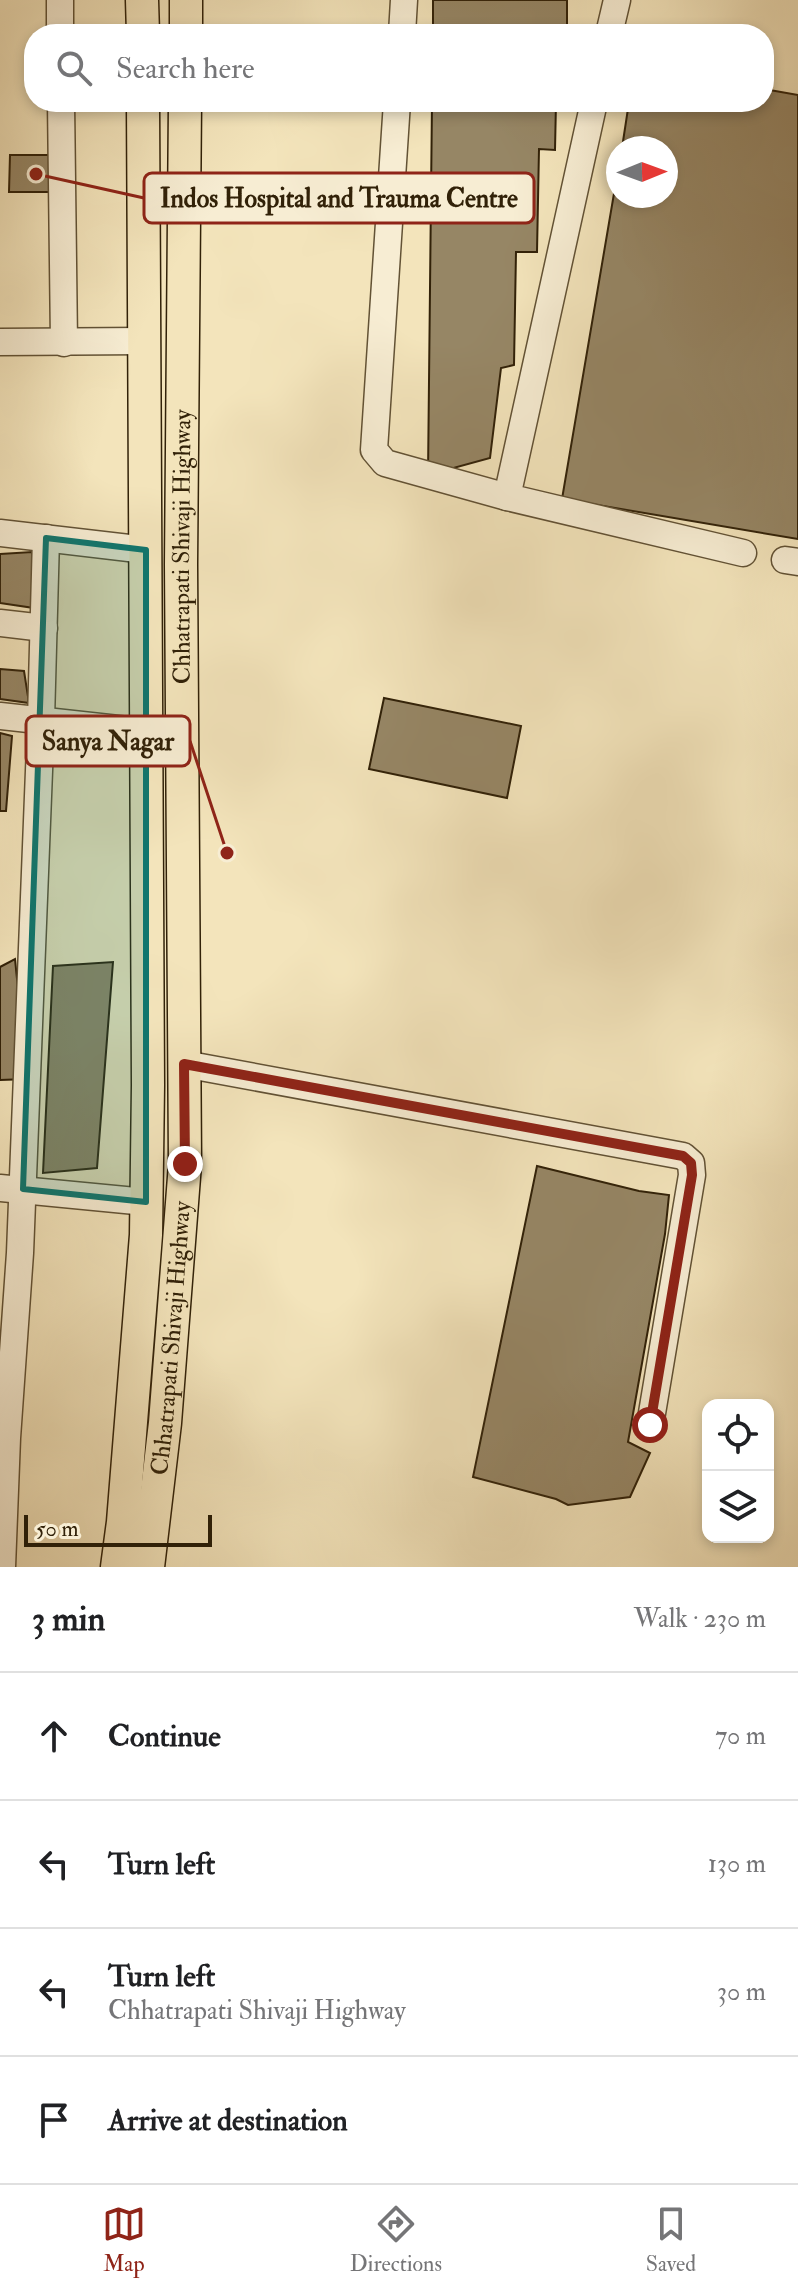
<!DOCTYPE html>
<html lang="en">
<head>
<meta charset="utf-8">
<style>
	:root { --surface:#fff; --page:#f2f2f2; --text:#202124; --muted:#757577; --line:#e0e0e0; --accent:#8f2418 }
	body { margin:0; font-family:"IM FELL Double Pica",serif; background:var(--page); color:var(--text) }
	.controls { position:absolute; right:24px; bottom:24px; display:grid; overflow:hidden; border-radius:16px; box-shadow:0 4px 12px #0003 }
	.controls button { width:72px; height:72px; display:grid; place-items:center; padding:0; border:0; border-bottom:2px solid var(--line); background:var(--surface); color:var(--text); font:40px sans-serif }
	.compass { position:absolute; left:606px; top:136px; width:72px; height:72px; border-radius:50%; background:var(--surface); box-shadow:0 4px 12px #0003; rotate:89deg }
	.scale { position:absolute; left:24px; bottom:20px; width:188px; box-sizing:border-box; padding-left:8px; border:4px solid #312108; border-top:0; font-size:22px; line-height:28px; white-space:nowrap; color:#312108; -webkit-text-stroke:6px #f7edd3; paint-order:stroke }
	.stop { position:absolute; width:24px; height:24px; margin:-18px; border:6px solid #8f2418; border-radius:50%; background:#fff }
	.stop.end { background:#8f2418; border-color:#fff; box-shadow:0 2px 8px #0008 }
	.list { margin:0; padding:0; list-style:none }
	h2 { display:flex; justify-content:space-between; align-items:center; height:104px; margin:0; padding:0 32px; font-size:34px }
	h2 small { font-size:26px; font-weight:400; color:var(--muted) }
	.list li { display:grid; grid-template-columns:52px 1fr auto; gap:24px; align-items:center; box-sizing:border-box; height:128px; padding:0 32px; border-top:2px solid var(--line) }
	.list b { display:block; font-size:30px; white-space:nowrap }
	.list p { margin:0; font-size:26px; white-space:nowrap; color:var(--muted) }
	.list em { font-size:26px; font-style:normal; color:var(--muted) }
	.icon { flex:none; width:44px; height:44px; fill:none; stroke:currentColor; stroke-width:2; stroke-linecap:round; stroke-linejoin:round }
	.map { position:relative; flex:none; width:798px; height:1567px; overflow:hidden }
	.search { position:absolute; background:var(--surface); box-shadow:0 4px 12px #0003; left:24px; right:24px; top:24px; height:88px; display:flex; align-items:center; gap:20px; box-sizing:border-box; padding:0 28px; border-radius:32px; color:var(--muted); font-size:30px }
	.sheet { height:616px; background:var(--surface) }
	nav { display:flex; justify-content:space-around; align-items:center; box-sizing:border-box; height:112px; border-top:2px solid var(--line); background:var(--surface); font-size:22px; color:var(--muted) }
	nav a { display:grid; justify-items:center; gap:4px }
	nav .on { color:var(--accent) }
	.map>svg:first-child { display:block }
</style>
</head>
<body>
<div class="map">
<svg width="798" height="1567" viewBox="0 0 798 1567">
	<rect width="100%" height="100%" fill="#f3e4bb"/>
	<filter id="stains"><feTurbulence type="fractalNoise" baseFrequency=".0025" numOctaves="4"/><feColorMatrix values="0 0 0 0 .2 0 0 0 0 .09 0 0 0 0 .02 0 0 0 .5 -.17"/></filter>
	<radialGradient id="worn" r=".72"><stop offset=".6" stop-color="#630" stop-opacity="0"/><stop offset="1" stop-color="#630" stop-opacity=".3"/></radialGradient>
	<g fill="#968665" stroke="#312108" stroke-width="2">
		<rect x="433" y="0" width="134" height="34"/>
		<path d="M764,89L798,95V539L562,499L618,170V196H666V148H622L629,102H764Z"/>
		<path d="M432,102H556L555,150L539,149L537,252H516L514,365L501,368L490,458L428,475Z"/>
		<path d="M10,155H55L54,192H9Z"/>
		<path d="M32,552L34,608L0,603V554Z"/>
		<path d="M0,669L24,671L29,703L0,699Z"/>
		<path d="M384,698L521,726L507,798L369,769Z"/>
		<path d="M0,733L12,736L6,811H0Z"/>
		<path d="M15,959L27,1079L0,1080V967Z"/>
		<path d="M113,962L97,1168L43,1173L53,966Z"/>
		<path d="M537,1166L639,1191L669,1195L665,1234L628,1442L650,1453L630,1497L568,1505L556,1499L473,1477Z"/>
	</g>
	<g fill="none" stroke-linecap="round" stroke-linejoin="round">
		<defs>
			<g id="minor">
				<path d="M60,0V34"/>
				<path d="M402,34L404,0"/>
				<path d="M609,34L617,0"/>
				<path d="M61,102L64,343"/>
				<path d="M397,102L374,450L385,463L507,497"/>
				<path d="M594,102L507,497L743,553"/>
				<path d="M0,342L144,341"/>
				<path d="M0,533L146,550"/>
				<path d="M785,560L798,562"/>
				<path d="M0,623L44,628"/>
				<path d="M0,716L182,736"/>
				<path d="M184,1064L683,1156L691,1163L692,1175L650,1425"/>
				<path d="M0,1188L146,1202"/>
				<path d="M2,1567L7,1438L20,1253L41,720L46,538"/>
			</g>
			<g id="major">
				<path d="M142,0L143,34"/>
				<path d="M186,34V0"/>
				<path d="M117,1567L123,1522L146,1235L148,1085L143,102"/>
				<path id="s1" d="M148,1567L165,1423L185,1164L181,564L185,102"/>
			</g>
		</defs>
		<use href="#minor" stroke="#625235" stroke-width="29"/>
		<use href="#major" stroke="#312108" stroke-width="35"/>
		<use href="#minor" stroke="#f7edd3" stroke-width="26"/>
		<use href="#major" stroke="#f3e4bb" stroke-width="32"/>
	</g>
	<g fill="none" stroke-linecap="round" stroke-linejoin="round">
		<path stroke="#8f2418" stroke-width="10" d="M185,1164L184,1064L683,1156L691,1163L692,1175L650,1425"/>
	</g>
	<path fill="#0f766e" fill-opacity="0.2" stroke="#0f766e" stroke-width="6" stroke-linejoin="round" d="M46,538L146,550V1202L23,1189Z"/>
	<g text-anchor="middle" dominant-baseline="central" stroke-width="8" stroke-linejoin="round" paint-order="stroke">
		<g font-size="24" fill="#312108" stroke="#f7edd3">
			<text stroke="none"><textPath href="#s1" startOffset="1022">Chhatrapati Shivaji Highway</textPath></text>
			<text stroke="none"><textPath href="#s1" startOffset="230">Chhatrapati Shivaji Highway</textPath></text>
		</g>
	</g>
	<path fill="none" stroke="#8f2418" stroke-width="3" d="M36 174L144 198M227 853L190 741"/>
	<g fill="#8f2418" stroke="#f7edd3" stroke-width="3">
		<circle cx="36" cy="174" r="8"/>
		<circle cx="227" cy="853" r="8"/>
	</g>
	<g fill="#f7edd3" stroke="#8f2418" stroke-width="3">
		<rect x="144" y="173" width="390" height="50" rx="8"/>
		<rect x="26" y="716" width="164" height="50" rx="8"/>
	</g>
	<g font-size="26" text-anchor="middle" font-weight="bold" fill="#312108">
		<text x="339" y="207">Indos Hospital and Trauma Centre</text>
		<text x="108" y="750">Sanya Nagar</text>
	</g>
	<rect width="100%" height="100%" filter="url(#stains)"/>
	<rect width="100%" height="100%" fill="url(#worn)"/>
</svg>
<div class="controls">
<button><svg class="icon" aria-label="locate" viewBox="0 0 24 24"><circle cx="12" cy="12" r="6"/><path d="M12 2v4M12 18v4M2 12h4M18 12h4"/></svg></button>
<button><svg class="icon" aria-label="layers" viewBox="0 0 24 24"><path d="M12 4l9 5-9 5-9-5zM3 14l9 5 9-5"/></svg></button>
</div>
<svg class="compass" viewBox="-18 -18 36 36"><path d="M0-13l5 13h-10z" fill="#e53935"/><path d="M0 13l5-13h-10z" fill="#757577"/></svg>
<div class="scale">50 m</div>
<div class="stop" style="left:650px;top:1425px"></div>
<div class="stop end" style="left:185px;top:1164px"></div>
<div class="search"><svg class="icon" aria-label="search" viewBox="0 0 24 24"><circle cx="10" cy="10" r="6"/><path d="M15 15l6 6"/></svg>Search here</div>
</div>
<section class="sheet">
<h2>3 min<small>Walk · 230 m</small></h2>
<ul class="list">
<li><svg class="icon" aria-label="ahead" viewBox="0 0 24 24"><path d="M12 20V5M6 11l6-6 6 6"/></svg><div><b>Continue</b></div><em>70 m</em></li>
<li><svg class="icon" aria-label="left" viewBox="0 0 24 24"><path d="M17 20v-9H6M10 6l-5 5 5 5"/></svg><div><b>Turn left</b></div><em>130 m</em></li>
<li><svg class="icon" aria-label="left" viewBox="0 0 24 24"><path d="M17 20v-9H6M10 6l-5 5 5 5"/></svg><div><b>Turn left</b><p>Chhatrapati Shivaji Highway</p></div><em>30 m</em></li>
<li><svg class="icon" aria-label="arrive" viewBox="0 0 24 24"><path d="M6 21V4h12l-3 4 3 4H6"/></svg><div><b>Arrive at destination</b></div></li>
</ul>
</section>
<nav>
<a class="on"><svg class="icon" aria-label="map" viewBox="0 0 24 24"><path d="M3 6l6-2 6 2 6-2v14l-6 2-6-2-6 2zM9 4v14M15 6v14"/></svg>Map</a>
<a><svg class="icon" aria-label="directions" viewBox="0 0 24 24"><path d="M12 3l9 9-9 9-9-9zM9 14v-3h6M13 9l2 2-2 2"/></svg>Directions</a>
<a><svg class="icon" aria-label="saved" viewBox="0 0 24 24"><path d="M7 4h10v16l-5-4-5 4z"/></svg>Saved</a>
</nav>
</body>
</html>
